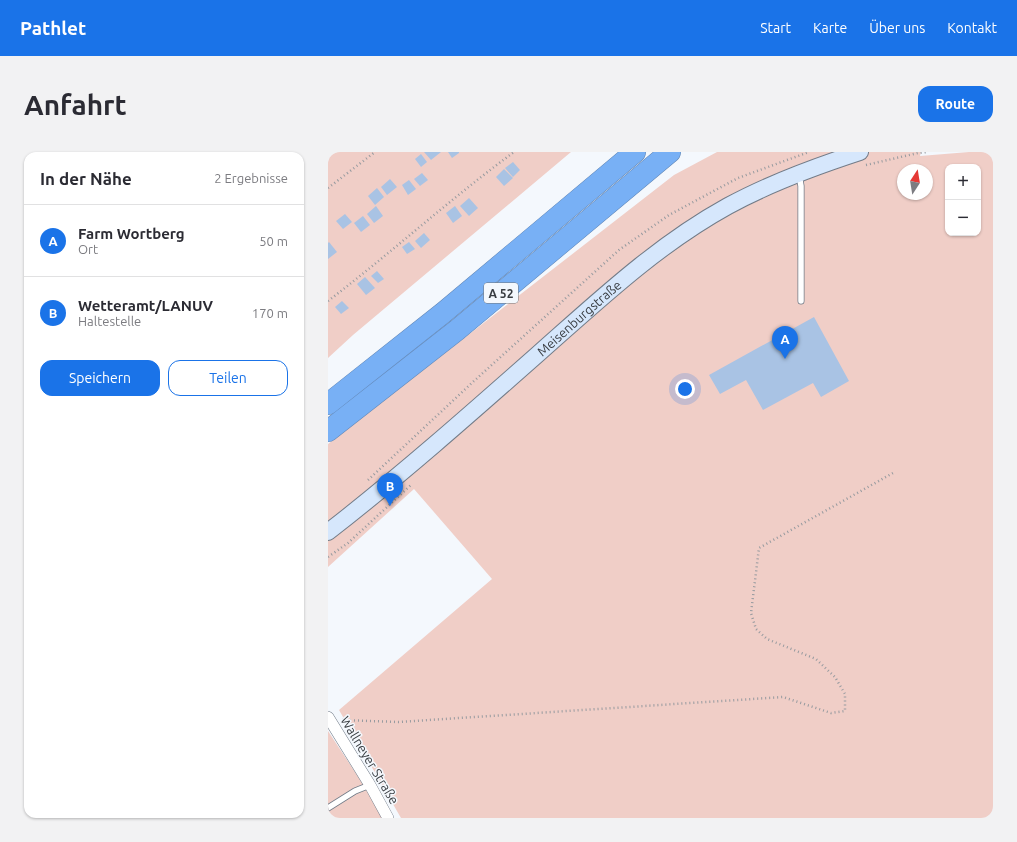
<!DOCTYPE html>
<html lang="de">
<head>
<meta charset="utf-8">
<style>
	:root { --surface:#fff; --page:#f2f2f3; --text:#2b2b33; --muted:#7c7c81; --line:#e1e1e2; --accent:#1a73e8 }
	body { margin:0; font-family:Ubuntu,sans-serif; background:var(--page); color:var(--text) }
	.controls { position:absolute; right:12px; top:12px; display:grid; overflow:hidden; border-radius:8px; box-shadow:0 1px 3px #0004 }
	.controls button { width:36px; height:36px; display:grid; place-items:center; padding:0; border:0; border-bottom:1px solid var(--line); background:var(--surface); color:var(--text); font:20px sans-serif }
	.compass { position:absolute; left:569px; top:12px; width:36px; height:36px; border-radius:50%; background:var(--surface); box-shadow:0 1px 3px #0004; rotate:12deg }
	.you { position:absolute; left:357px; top:237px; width:14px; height:14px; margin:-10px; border:3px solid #fff; border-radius:50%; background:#1a73e8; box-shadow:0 0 0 6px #1a73e833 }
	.badge { display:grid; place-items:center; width:26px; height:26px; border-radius:50%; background:var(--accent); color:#fff; font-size:13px; font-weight:700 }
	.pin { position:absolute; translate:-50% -33px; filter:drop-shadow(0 1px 2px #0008) }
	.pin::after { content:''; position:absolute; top:21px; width:14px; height:12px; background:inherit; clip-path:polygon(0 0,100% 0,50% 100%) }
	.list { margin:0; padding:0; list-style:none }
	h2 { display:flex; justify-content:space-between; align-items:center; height:52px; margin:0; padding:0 16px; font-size:17px }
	h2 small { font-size:13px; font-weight:400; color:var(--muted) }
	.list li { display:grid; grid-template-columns:26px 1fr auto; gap:12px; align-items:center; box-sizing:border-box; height:72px; padding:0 16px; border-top:1px solid var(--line) }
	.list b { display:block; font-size:15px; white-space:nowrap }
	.list p { margin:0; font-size:13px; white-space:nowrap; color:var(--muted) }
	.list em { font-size:13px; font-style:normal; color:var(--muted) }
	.actions { display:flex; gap:8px; padding:12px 16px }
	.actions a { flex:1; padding:9px 0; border:1px solid var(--accent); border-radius:12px; text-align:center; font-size:14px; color:var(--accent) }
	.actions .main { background:var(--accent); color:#fff }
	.map { position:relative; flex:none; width:665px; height:666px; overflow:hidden; border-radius:12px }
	header { display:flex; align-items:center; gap:24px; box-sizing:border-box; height:56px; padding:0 20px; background:var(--accent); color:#fff }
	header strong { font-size:19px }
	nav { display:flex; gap:22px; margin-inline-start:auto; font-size:14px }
	.intro { display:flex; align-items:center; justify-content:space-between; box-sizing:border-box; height:96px; padding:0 24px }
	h1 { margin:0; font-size:28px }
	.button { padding:10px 18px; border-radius:12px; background:var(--accent); color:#fff; font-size:14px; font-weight:700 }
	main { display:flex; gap:24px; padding:0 24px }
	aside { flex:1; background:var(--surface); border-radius:12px; box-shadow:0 1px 3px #0004 }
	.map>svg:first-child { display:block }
</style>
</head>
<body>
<header>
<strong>Pathlet</strong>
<nav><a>Start</a><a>Karte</a><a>Über uns</a><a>Kontakt</a></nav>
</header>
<div class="intro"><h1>Anfahrt</h1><a class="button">Route</a></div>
<main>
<aside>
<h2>In der Nähe<small>2 Ergebnisse</small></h2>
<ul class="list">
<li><span class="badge">A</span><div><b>Farm Wortberg</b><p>Ort</p></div><em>50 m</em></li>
<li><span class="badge">B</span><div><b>Wetteramt/LANUV</b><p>Haltestelle</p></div><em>170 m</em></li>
</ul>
<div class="actions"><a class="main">Speichern</a><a>Teilen</a></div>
</aside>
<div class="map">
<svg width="665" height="666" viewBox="0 0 665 666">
	<rect width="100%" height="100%" fill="#f4f8fd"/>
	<g fill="#f0cec7" fill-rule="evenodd">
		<path d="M0,0H243L25,183L0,206Z"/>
		<path d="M389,0H593L592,4L641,0H665V666H73L11,558L164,427L86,337L0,415V292L346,23ZM620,15H650V81H620ZM575,18H599V42H575Z"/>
		<path d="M0,579L54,661V666H0Z"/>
	</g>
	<g fill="#a9c3e4">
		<path d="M96,0H113L103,8Z"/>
		<path d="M120,0H131V1L124,6Z"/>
		<path d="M93,2L99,10L93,15L87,7Z"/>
		<path d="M185,10L192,18L185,25L177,16Z"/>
		<path d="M176,17L185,26L176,34L168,25Z"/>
		<path d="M94,21L100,28L92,34L86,27Z"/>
		<path d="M62,27L69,35L59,43L53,35Z"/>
		<path d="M81,28L88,37L80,43L74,33Z"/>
		<path d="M49,36L56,45L47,53L40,44Z"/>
		<path d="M141,46L150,56L141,64L132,54Z"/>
		<path d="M48,54L55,64L46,71L39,62Z"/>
		<path d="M127,54L134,64L125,71L118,61Z"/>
		<path d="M17,62L24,70L15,77L8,69Z"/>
		<path d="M35,64L42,73L33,80L26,71Z"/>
		<path d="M96,81L102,88L93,96L87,89Z"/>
		<path d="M1,90L9,100L0,107V91Z"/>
		<path d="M81,90L87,97L79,102L74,95Z"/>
		<path d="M49,119L56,127L50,131L43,124Z"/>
		<path d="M37,125L47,136L38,143L29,132Z"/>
		<path d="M14,149L21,156L13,162L7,155Z"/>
		<path d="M486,165L521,229L493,245L485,231L435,258L418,228L392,242L381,223Z"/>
	</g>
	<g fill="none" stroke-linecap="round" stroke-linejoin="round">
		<defs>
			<g id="lane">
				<path d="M471,23L473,34V149"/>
				<path d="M0,656L27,639L42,633"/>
			</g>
			<path id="street" d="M0,565L42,633L60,666"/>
			<g id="secondary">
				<path id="s1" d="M0,380C72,324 141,263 210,202C270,149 329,93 400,54C442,31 486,15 532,0"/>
			</g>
			<g id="highway">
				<path d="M0,252L115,161L307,0"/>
				<path d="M0,279L129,178L342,0"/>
			</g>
		</defs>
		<use href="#lane" stroke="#737c88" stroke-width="7"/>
		<use href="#street" stroke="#737c88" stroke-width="12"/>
		<use href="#secondary" stroke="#737c88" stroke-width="18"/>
		<use href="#highway" stroke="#6287b6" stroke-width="22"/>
		<g stroke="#969a9f" stroke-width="2.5" stroke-dasharray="1 3" stroke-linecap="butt">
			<path d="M538,13L590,1L599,0"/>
			<path d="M0,36L47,0"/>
			<path d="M0,149C63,101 122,47 186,0"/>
			<path d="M40,328L146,229L291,98L341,63L410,26L481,0"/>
			<path d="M0,405L20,391L84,332"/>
			<path d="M14,568L70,570L455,545L503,561L517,559V542L507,525L488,507L439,487L428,477L423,461L431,396L565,321"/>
		</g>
		<use href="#lane" stroke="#fff" stroke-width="5.5"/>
		<use href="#street" stroke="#fff" stroke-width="11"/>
		<use href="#secondary" stroke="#d6e7fc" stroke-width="16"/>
		<use href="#highway" stroke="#78b0f5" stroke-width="21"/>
	</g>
	<g text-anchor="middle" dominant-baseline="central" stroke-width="3" stroke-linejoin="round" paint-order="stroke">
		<rect fill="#f4f8fd" stroke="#707479" stroke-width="1" x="156" y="131" width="34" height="20" rx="3"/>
		<g font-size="12" font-weight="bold" fill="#383c41">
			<text x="173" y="141">A 52</text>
		</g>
		<g font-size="13" fill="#383c41" stroke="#f4f8fd">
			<text stroke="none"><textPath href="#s1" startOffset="330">Meisenburgstraße</textPath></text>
			<text transform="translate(42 608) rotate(59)">Wallneyer Straße</text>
		</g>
	</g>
</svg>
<div class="controls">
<button>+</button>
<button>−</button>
</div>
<svg class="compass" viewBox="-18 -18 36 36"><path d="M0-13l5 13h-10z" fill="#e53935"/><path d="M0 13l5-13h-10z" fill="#7c7c81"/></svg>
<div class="you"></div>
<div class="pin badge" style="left:457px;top:207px">A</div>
<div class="pin badge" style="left:62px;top:354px">B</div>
</div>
</main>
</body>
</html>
